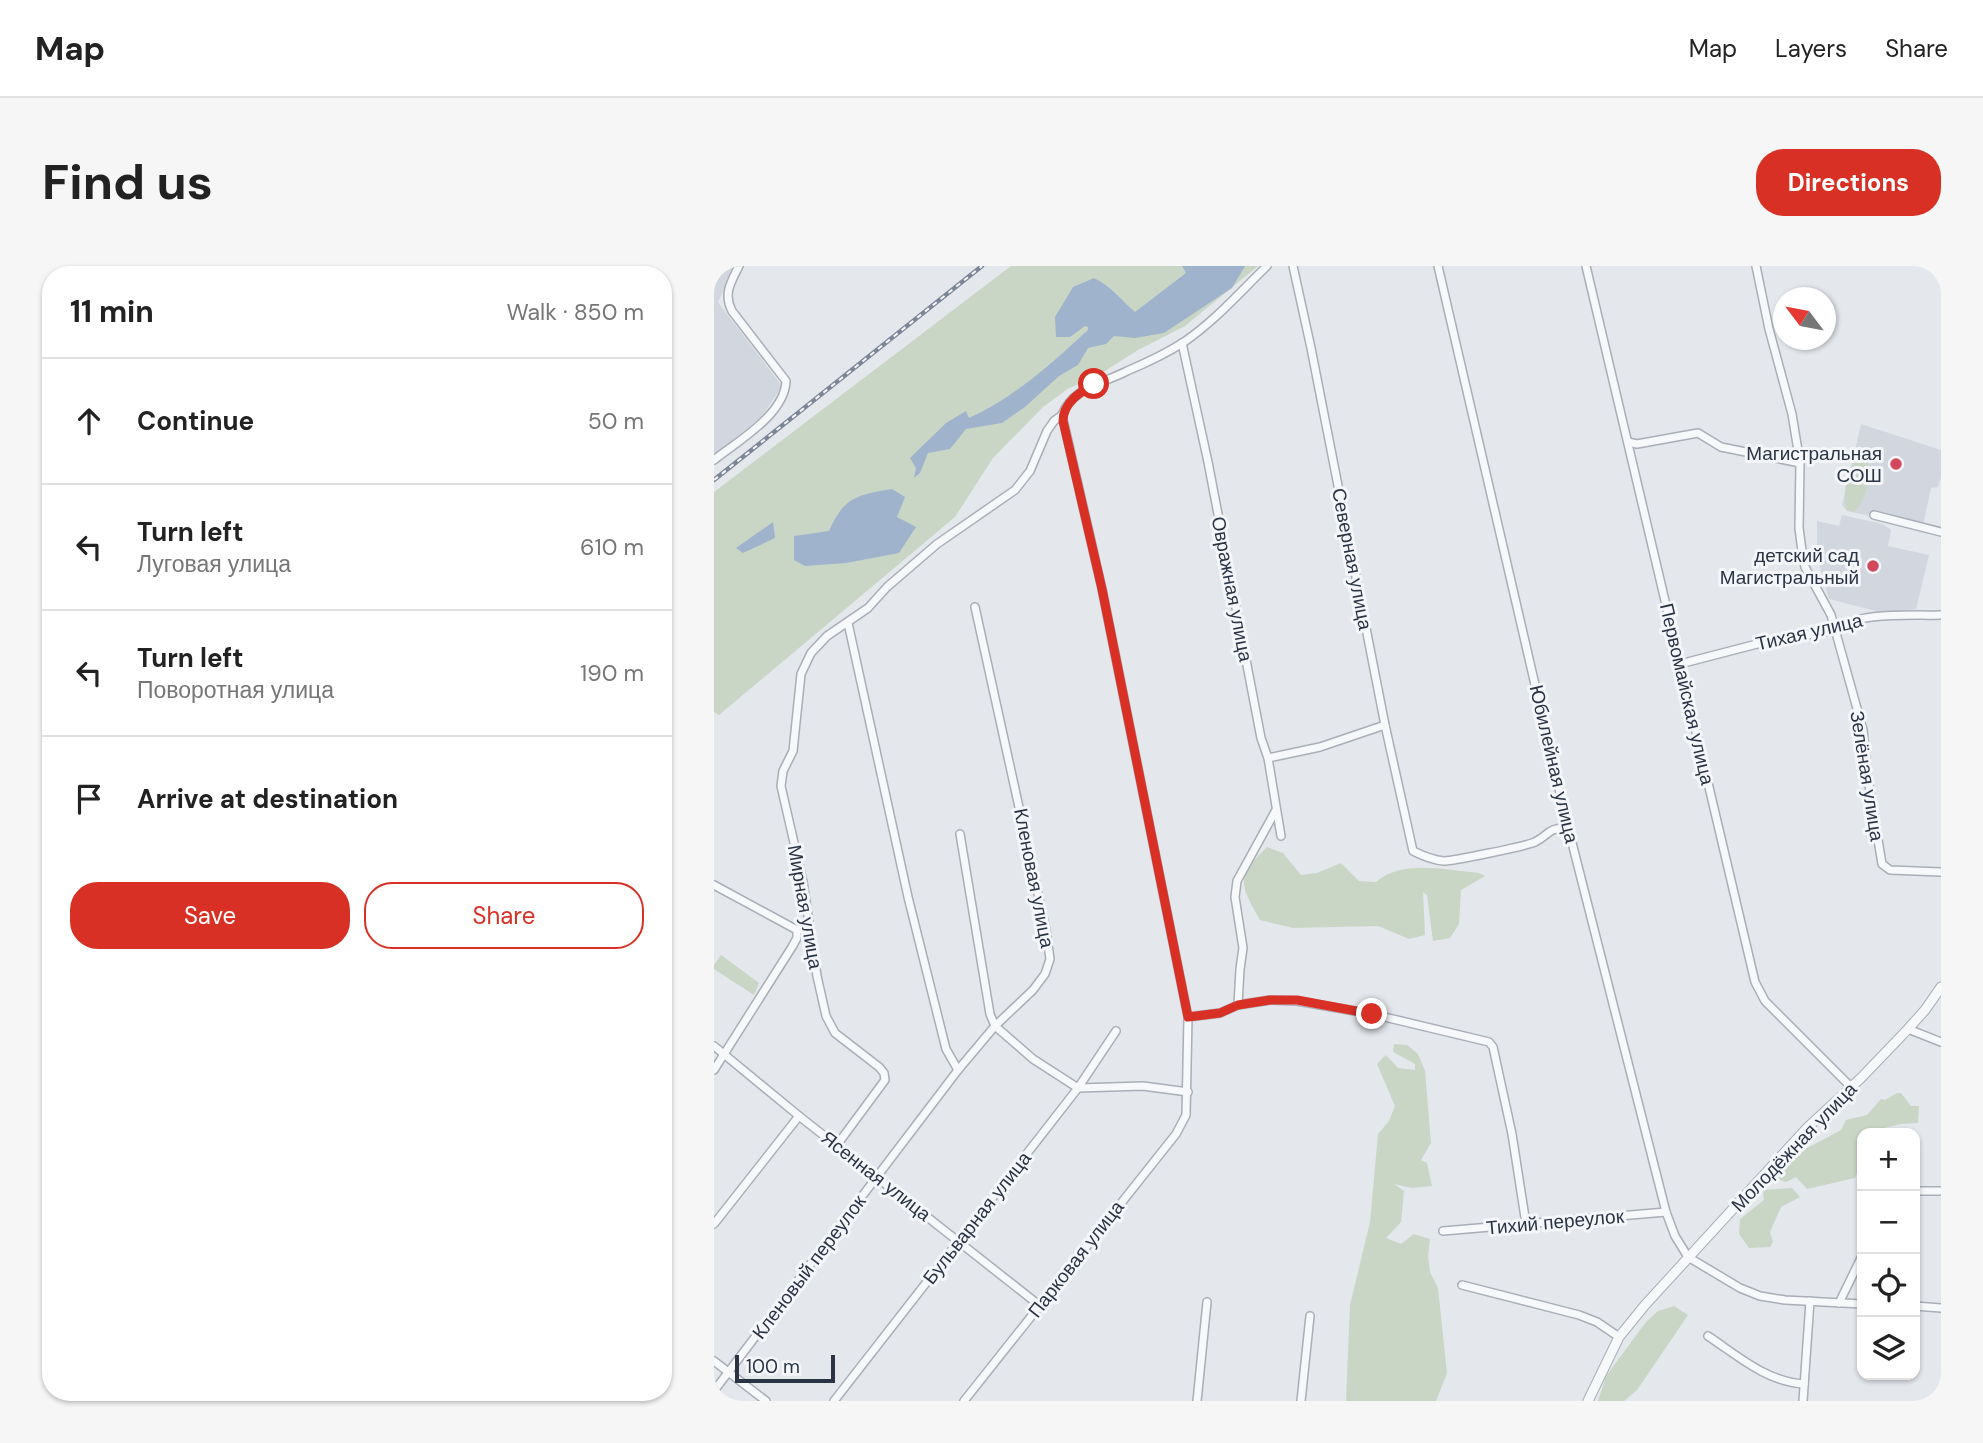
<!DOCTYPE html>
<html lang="en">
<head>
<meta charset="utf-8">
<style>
	:root { --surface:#fff; --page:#f6f6f6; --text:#222; --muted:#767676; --line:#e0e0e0; --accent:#d93025 }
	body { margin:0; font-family:"DM Sans",sans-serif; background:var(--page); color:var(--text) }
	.controls { position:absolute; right:21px; bottom:21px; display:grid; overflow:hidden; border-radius:14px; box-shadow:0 2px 5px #0004 }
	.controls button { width:63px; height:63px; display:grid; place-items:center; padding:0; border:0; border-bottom:2px solid var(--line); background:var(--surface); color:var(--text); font:35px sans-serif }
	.compass { position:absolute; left:1059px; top:21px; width:63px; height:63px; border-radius:50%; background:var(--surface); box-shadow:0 2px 5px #0004; rotate:302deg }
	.scale { position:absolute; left:21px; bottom:18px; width:100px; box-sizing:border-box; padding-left:7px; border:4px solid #2b3445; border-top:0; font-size:19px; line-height:24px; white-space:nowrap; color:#2b3445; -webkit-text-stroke:5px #f4f6f9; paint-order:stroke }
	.stop { position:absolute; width:21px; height:21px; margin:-16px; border:5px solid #d93025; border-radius:50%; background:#fff }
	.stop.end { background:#d93025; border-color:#fff; box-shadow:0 2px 7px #0008 }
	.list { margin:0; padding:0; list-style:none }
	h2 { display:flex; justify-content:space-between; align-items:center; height:91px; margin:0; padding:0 28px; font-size:30px }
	h2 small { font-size:23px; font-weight:400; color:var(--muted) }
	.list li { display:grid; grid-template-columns:46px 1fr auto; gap:21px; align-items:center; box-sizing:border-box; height:126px; padding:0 28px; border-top:2px solid var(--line) }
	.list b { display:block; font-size:26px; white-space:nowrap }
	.list p { margin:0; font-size:23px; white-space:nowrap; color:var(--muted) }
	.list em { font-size:23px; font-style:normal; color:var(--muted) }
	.actions { display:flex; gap:14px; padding:21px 28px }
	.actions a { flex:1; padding:16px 0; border:2px solid var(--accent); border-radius:28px; text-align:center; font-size:24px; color:var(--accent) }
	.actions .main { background:var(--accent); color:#fff }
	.icon { flex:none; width:38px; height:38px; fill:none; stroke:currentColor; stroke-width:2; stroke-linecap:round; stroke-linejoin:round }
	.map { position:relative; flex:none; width:1227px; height:1135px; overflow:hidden; border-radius:28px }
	header { display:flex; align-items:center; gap:42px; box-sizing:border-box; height:98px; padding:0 35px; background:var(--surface); border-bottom:2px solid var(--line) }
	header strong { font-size:33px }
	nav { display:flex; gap:38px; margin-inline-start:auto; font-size:24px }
	.intro { display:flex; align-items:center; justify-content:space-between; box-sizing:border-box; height:168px; padding:0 42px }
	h1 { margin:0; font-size:49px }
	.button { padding:18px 32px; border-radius:28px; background:var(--accent); color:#fff; font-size:24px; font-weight:700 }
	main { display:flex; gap:42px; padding:0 42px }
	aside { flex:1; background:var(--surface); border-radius:28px; box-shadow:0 2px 5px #0004 }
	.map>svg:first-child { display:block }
</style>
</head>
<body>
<header>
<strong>Map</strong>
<nav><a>Map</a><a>Layers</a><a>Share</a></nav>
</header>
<div class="intro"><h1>Find us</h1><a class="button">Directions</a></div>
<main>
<aside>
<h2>11 min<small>Walk · 850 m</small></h2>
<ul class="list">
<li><svg class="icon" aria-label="ahead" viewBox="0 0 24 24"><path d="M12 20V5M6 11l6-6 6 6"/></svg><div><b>Continue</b></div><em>50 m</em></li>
<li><svg class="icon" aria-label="left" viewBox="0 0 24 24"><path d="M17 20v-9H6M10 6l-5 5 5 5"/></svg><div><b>Turn left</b><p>Луговая улица</p></div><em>610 m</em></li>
<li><svg class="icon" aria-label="left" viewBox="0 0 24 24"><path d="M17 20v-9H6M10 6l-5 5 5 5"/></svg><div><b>Turn left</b><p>Поворотная улица</p></div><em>190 m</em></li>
<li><svg class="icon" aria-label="arrive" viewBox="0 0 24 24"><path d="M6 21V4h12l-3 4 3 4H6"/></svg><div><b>Arrive at destination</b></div></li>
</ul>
<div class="actions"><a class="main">Save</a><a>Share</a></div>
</aside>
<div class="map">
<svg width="1227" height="1135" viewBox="0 0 1227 1135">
	<rect width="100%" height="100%" fill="#e4e7ec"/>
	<g fill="#d2d6de">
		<path d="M0,0H21L4,36L68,120L49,149L0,190Z"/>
		<path d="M1147,158L1227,184V211L1224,221L1217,222L1209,259L1158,246L1156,250L1133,245L1128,239Z"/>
		<path d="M1128,249L1169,258L1177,264L1174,280L1215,289L1202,343L1170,347L1115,333L1103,290V255L1125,260Z"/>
	</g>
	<g fill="#c9d6c5">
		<path d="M297,0H544L471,60L424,84L380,112L355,122L329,141L279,192L241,251L5,449L0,446V226Z"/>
		<path d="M1146,189L1152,190C1159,204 1152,236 1140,246L1133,244C1127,230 1134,198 1146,189Z"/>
		<path d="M553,581L569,587L587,609L603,607L627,597L645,615L662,616C688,593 732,604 765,607L771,610L747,624L745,658L736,672L719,675L713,629L709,626L711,669L695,673L664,660L579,662L546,654C526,618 521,612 553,581Z"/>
		<path d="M7,689L45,717L40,729L0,703V699Z"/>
		<path d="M680,778L693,779L704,788L711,805L717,877L707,894L713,897L718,920L698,922L680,918L690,925L687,956L672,972L687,978L700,968L716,973L714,990L716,1006L724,1022L733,1107L722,1135H632L636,1039L656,956L664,868L675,855L681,840L663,798L672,789L684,802L701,804V798L679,786Z"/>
		<path d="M1183,827H1187L1197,840H1205L1204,857L1187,858L1161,864L1159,867H1148V894L1141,912L1093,923L1082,911L1072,916L1063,913L1086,886L1127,864L1132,854L1153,849L1167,833L1171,834Z"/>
		<path d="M1078,922L1086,931L1067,941L1056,966L1059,976L1056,981L1035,982L1025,968L1026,953L1050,934L1049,924Z"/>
		<path d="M960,1040L974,1049L923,1124L910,1135H884L892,1110L932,1056L944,1045Z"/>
	</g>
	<g fill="#9fb4cc">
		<path d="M468,0H531L518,22L450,67L421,72L400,70L392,78L374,82L364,99L345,110L311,141L288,157L252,163L236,183L214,187L206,207L200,212L202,202L196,192L232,157L252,145L255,152C301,131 337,98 374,64V61L371,60L356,71H342L341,51L359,21L380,12C397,20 407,34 421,46L472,7Z"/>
		<path d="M178,223L191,231L183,251L202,261L185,287L132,297L91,300L80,294V270L115,265C130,231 143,229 178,223Z"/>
		<path d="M59,256L61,272L29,287L22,282Z"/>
	</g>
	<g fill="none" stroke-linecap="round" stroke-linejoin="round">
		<defs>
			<g id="minor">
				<path d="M579,0L597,82L671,459L699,585C709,590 718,594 730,595C739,595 812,580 821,576C838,567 830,564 854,561"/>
				<path d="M724,0L854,561L952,946L961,970L974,991L1026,1022L1046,1030L1071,1034L1148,1038"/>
				<path d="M872,0L1041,716L1051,735L1137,821"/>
				<path d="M1042,0L1055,63L1078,148L1086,197L1085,262L1088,285L1091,301L1117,349L1149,464L1153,507L1168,598L1176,604L1227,606"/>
				<path d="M468,77L494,196L547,472L554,492L567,570"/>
				<path d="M914,176L923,178L984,167L1007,181L1086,197"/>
				<path d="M0,194C24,175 71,148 72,115L18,45C9,28 17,16 25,0"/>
				<path d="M1160,249L1227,266"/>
				<path d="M134,357L194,631L232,783L244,804"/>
				<path d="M966,398L1043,378L1121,364C1144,345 1198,350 1227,349"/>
				<path d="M554,492L606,481L671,459"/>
				<path d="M246,568L276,748L281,760L319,793L364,822L429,820L474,826"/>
				<path d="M0,619L83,664L96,662"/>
				<path d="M524,739L526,703L529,682L521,631L523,615L562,544"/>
				<path d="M474,751L506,747L524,739L556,734L583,735L658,748L775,776L779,781L798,868L812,958"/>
				<path d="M1194,763L1227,776"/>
				<path d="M0,780L85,850L325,1039"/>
				<path d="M0,804L78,681L83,672V664"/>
				<path d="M123,879L171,814L170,807L165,801L121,767L112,750L103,710L89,616L67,520L69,505L79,485L87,408L97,387L113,370L154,342L173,321L223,278L301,224L316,205L333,165L340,155L348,149"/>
				<path d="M1201,925H1227"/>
				<path d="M0,958L85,850"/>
				<path d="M729,965L952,946"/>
				<path d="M748,1019L865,1049L883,1056L905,1071"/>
				<path d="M1125,1037L1148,990"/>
				<path d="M1201,1040L1227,1042"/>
				<path d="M994,1070C1024,1090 1053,1116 1090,1118"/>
				<path d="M0,1095L52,1135"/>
				<path d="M0,1125L244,804L281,760L319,724L331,708L336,693L332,664L261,341"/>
				<path d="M120,1135L364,822L402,765"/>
				<path d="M250,1135L462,868L472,849L474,751L388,323L348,149C358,122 390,117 413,105C432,97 453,87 470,76C501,55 527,25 553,0"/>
				<path d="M483,1135L493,1036"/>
				<path d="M587,1135L596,1050"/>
				<path d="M1089,1135L1096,1035"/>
			</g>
			<path id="tertiary" d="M874,1135L905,1071L931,1039L1093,862L1148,811L1194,763L1211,744L1227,721"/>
		</defs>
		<use href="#minor" stroke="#a9aeb7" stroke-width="10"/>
		<use href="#tertiary" stroke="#a9aeb7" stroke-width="11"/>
		<use href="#minor" stroke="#f7f8fa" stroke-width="7"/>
		<use href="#tertiary" stroke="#f7f8fa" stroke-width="9"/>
		<defs>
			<path id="rail" d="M0,214L268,0"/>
		</defs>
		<use href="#rail" stroke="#7d8696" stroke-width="4.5"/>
		<use href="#rail" stroke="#f4f6f9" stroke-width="2" stroke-dasharray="5" stroke-linecap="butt"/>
	</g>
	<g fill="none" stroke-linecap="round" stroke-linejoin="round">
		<path stroke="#d93025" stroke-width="9" d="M380,118C366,126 349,137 349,155L388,323L474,751L506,747L524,739L556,734H583L658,748"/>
	</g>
	<g fill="#d1495b" stroke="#f4f6f9" stroke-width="2.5">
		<circle cx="1182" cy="198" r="7"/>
		<circle cx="1159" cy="300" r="7"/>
	</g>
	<g text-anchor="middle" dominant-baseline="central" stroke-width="6" stroke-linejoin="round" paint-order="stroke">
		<g font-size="19" fill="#2b3445" stroke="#f4f6f9" text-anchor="end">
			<text x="1168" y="187">Магистральная<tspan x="1168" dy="22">СОШ</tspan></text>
			<text x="1145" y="289">детский сад<tspan x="1145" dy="22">Магистральный</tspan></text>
		</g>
		<g font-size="19" fill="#2b3445" stroke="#f4f6f9">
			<text transform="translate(638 293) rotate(79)">Северная улица</text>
			<text transform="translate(518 323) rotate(79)">Овражная улица</text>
			<text transform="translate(1095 366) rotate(-13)">Тихая улица</text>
			<text transform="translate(973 428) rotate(77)">Первомайская улица</text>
			<text transform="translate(840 498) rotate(77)">Юбилейная улица</text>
			<text transform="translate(1153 510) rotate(81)">Зелёная улица</text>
			<text transform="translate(320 612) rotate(79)">Кленовая улица</text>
			<text transform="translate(91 641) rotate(80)">Мирная улица</text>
			<text transform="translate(1080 881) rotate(-46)">Молодёжная улица</text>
			<text transform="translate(162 910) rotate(38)">Ясенная улица</text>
			<text transform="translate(263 952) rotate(-52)">Бульварная улица</text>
			<text transform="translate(841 956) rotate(-5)">Тихий переулок</text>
			<text transform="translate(362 993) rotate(-52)">Парковая улица</text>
			<text transform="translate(95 1001) rotate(-53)">Кленовый переулок</text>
		</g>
	</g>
</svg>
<div class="controls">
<button>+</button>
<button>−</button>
<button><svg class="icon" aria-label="locate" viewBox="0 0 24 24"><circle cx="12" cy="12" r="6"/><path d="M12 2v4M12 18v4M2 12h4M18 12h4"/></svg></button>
<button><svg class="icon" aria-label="layers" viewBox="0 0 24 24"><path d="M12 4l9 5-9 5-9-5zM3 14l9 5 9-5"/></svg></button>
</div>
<svg class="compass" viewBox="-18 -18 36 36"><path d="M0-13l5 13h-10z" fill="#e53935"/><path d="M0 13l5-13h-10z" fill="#767676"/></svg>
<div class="scale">100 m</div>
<div class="stop" style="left:380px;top:118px"></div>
<div class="stop end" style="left:658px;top:748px"></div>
</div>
</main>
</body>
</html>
